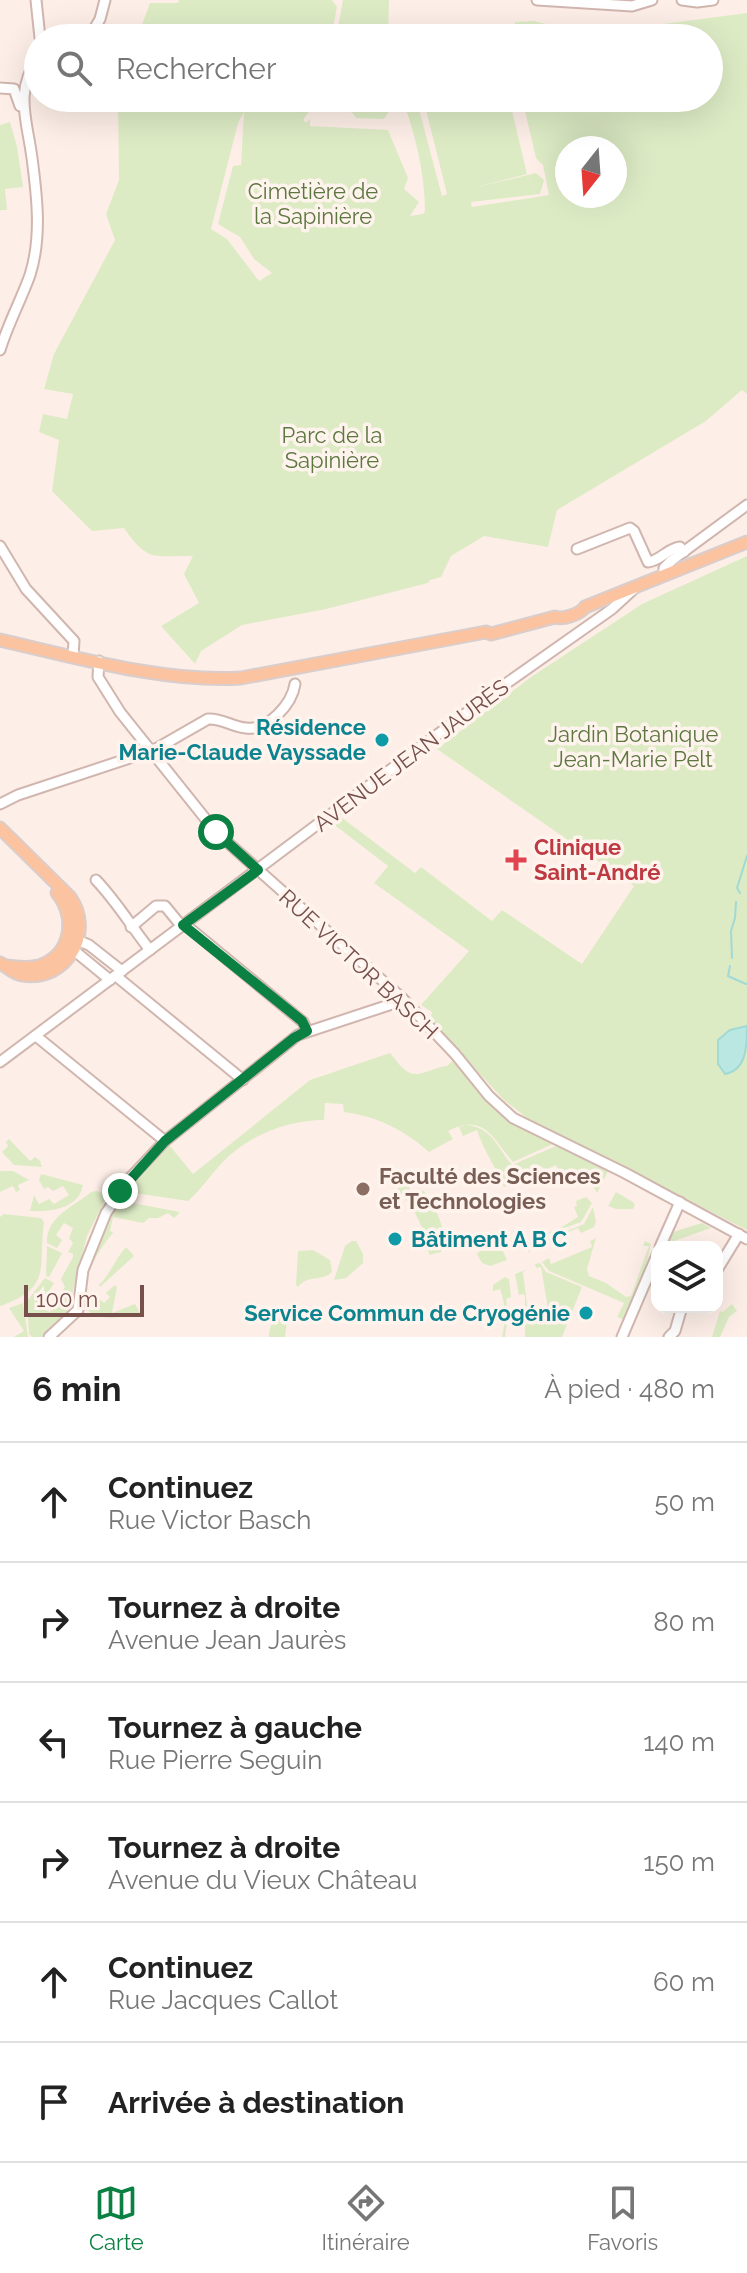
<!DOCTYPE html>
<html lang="fr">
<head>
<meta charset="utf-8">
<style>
	:root { --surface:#fff; --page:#f2f2f2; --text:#222; --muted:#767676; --line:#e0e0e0; --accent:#0b8043 }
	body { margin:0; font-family:Raleway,sans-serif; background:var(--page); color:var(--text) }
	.controls { position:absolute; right:24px; bottom:24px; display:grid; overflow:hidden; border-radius:16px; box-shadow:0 8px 32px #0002 }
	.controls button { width:72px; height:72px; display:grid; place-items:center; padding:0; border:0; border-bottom:2px solid var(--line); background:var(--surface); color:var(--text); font:40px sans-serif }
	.compass { position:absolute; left:555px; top:136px; width:72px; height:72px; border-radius:50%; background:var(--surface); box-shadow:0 8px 32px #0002; rotate:197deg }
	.scale { position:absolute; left:24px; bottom:20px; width:120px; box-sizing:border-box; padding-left:8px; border:4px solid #77504b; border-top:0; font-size:22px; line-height:28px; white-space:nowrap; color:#77504b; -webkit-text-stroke:6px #fff4ed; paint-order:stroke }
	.stop { position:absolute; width:24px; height:24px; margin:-18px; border:6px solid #0b8043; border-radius:50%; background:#fff }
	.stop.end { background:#0b8043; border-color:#fff; box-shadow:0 2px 8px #0008 }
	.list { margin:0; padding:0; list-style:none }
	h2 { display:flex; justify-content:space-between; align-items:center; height:104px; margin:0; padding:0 32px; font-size:34px }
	h2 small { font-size:26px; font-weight:400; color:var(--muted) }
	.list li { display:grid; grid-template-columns:52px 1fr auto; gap:24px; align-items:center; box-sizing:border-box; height:120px; padding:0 32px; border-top:2px solid var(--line) }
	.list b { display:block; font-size:30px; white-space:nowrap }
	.list p { margin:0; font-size:26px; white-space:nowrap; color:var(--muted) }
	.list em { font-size:26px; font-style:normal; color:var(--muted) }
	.icon { flex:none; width:44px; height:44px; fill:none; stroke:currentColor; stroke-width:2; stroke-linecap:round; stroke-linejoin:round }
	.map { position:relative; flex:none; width:747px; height:1337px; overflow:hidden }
	.search { position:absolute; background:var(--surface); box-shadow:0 8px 32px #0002; left:24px; right:24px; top:24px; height:88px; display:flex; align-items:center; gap:20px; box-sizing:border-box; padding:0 28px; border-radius:44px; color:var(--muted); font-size:30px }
	.sheet { height:824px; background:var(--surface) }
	nav { display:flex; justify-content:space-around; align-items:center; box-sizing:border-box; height:112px; border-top:2px solid var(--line); background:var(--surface); font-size:22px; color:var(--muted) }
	nav a { display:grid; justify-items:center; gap:4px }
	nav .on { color:var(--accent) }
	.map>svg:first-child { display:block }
</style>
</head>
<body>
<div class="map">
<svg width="747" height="1337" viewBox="0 0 747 1337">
	<rect width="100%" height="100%" fill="#fdefe7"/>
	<g fill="#ddebc5" fill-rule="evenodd">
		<path d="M179,0H332L337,7L331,38H137L150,3H178Z"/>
		<path d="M343,0H389L388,38H336Z"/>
		<path d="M747,13V394L742,390L706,421L557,510L548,547L484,536L451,556L441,577L430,580L428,583L326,609L242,625L201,651L195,664L161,626L199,603L184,574L193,556C154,555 149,564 124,528L92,531L52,491L59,440L39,432L43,414L67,419L73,394L44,389L54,354L115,240L106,214L119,180L118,98H318L303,120L306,123L310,119V126L388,130L408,178L404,189L419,202L410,216L423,214L425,211C425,174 415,133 402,98H416L442,196L447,194L423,98H509L527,174L469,189L536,173L544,180L540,194L471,202L472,207L549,195L543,165L536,158L522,98H709V38H515V22L534,21L569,30L572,36ZM244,112L241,165L233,166L218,224L240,237L254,259L272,273L259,281L227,239L211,229L238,123ZM567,148H615V196H567Z"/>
		<path d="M448,25L480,38H419V35Z"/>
		<path d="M325,98H392L393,104L384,119L356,118L351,111L324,108Z"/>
		<path d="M10,122L17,147L23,187L5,189L7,210H0V125Z"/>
		<path d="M747,556V1230L531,1121L504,1100L430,1020L432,1012L421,1005L469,951L374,883L388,866L332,823L341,817L415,873L421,867L492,921L502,910L582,964L634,886L437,749L531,677L642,604Z"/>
		<path d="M390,1053C395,1058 398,1064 403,1068C416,1082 432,1067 447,1066L452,1061L498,1111L523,1129L553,1144L513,1162C492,1138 485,1113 448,1131L453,1139L429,1152C404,1130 379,1117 344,1112L343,1104L325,1103L324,1120C287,1120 247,1136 222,1163C210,1175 201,1190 188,1201L134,1193L131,1189V1185L170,1146L193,1174L310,1080Z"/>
		<path d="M466,1125C492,1127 497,1147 512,1165L556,1146L608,1171L597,1193L589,1180L564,1170L559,1171L556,1165L545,1170L541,1166L536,1167L533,1175L504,1187C496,1167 483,1150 477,1130L463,1136L459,1127Z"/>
		<path d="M9,1139L30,1161L35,1157L40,1161L42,1167L14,1165L2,1152L8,1146L6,1142Z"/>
		<path d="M0,1171H13L29,1180L18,1185L20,1190L16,1192L13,1186L0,1192Z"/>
		<path d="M41,1174L83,1185C79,1209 50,1212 30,1211L34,1195L39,1204L49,1199L54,1204L69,1195L63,1186L53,1191L48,1187L44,1189L39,1180Z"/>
		<path d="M410,1181V1193L415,1196L421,1190L425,1192C436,1210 449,1230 441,1252L429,1255C426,1230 415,1208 397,1190L402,1184L404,1186Z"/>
		<path d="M97,1191L107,1196L87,1236L68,1310L51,1331L41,1337H32L29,1334L27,1301L45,1278L54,1283L39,1307L50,1312L65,1287L61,1279L73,1257V1254L68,1252L73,1243L69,1238L73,1228L64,1223L56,1235L62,1240L57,1248L47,1243C46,1216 74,1207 91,1192Z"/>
		<path d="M616,1192L633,1202L635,1205L633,1209H616L608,1206Z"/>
		<path d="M586,1197L592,1203L581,1222L525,1242L560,1228L578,1217L574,1207L577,1206L576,1201Z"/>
		<path d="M122,1201L180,1212L174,1218L168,1213L158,1218H149L143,1223L113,1217L110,1231L119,1236L113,1233C101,1247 93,1261 87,1278L97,1242L119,1202Z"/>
		<path d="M593,1207L596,1222L594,1227L581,1233L578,1228L533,1247L529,1248L530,1255L527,1248L584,1224Z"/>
		<path d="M4,1214L41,1218L44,1222C38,1267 53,1288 0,1306V1217Z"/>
		<path d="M702,1223L711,1228L671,1242L667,1247L673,1232Z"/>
		<path d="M596,1238L587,1269L589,1276L606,1283L626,1297L631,1296L649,1246H643L645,1241L651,1244L643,1278L624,1320L617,1317L624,1303L549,1271L542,1262L549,1258L551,1264L592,1247L590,1241Z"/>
		<path d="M352,1241H356L363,1254V1263L346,1278L334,1280L345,1246Z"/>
		<path d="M47,1246L62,1253L49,1277L46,1276Z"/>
		<path d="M126,1247L134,1256L100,1287L99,1285C110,1275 115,1259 126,1247Z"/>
		<path d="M313,1250L330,1260L332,1272C322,1282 308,1274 298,1287L296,1285L298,1251Z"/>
		<path d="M480,1251H503L507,1260L519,1256L490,1266L482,1263L477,1254Z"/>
		<path d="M540,1263L546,1272L582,1287L562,1337H525V1297L524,1294L519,1295L515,1274L528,1269L523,1272L528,1313L541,1317L542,1310L548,1309L541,1267L536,1268L535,1264Z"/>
		<path d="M505,1277L509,1279L511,1297L506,1299L508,1315L505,1337H502C506,1320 506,1305 500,1289L493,1291V1285Z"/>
		<path d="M115,1285L117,1287L112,1313L135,1304L140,1313L137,1316C117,1317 91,1323 84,1304L87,1298H98L104,1303L110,1297L106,1293Z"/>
		<path d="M23,1303L28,1337H14L24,1331L9,1308Z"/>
		<path d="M732,1304L737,1311L729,1317L720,1337H712L720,1311L723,1312Z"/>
		<path d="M299,1307L304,1313L287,1322L285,1337H269C270,1322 274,1318 287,1311L286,1309Z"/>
	</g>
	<path fill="#bbe7e3" stroke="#a1d9d4" stroke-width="2" d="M747,1026C747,1045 747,1070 725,1074L718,1064V1040L730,1030Z"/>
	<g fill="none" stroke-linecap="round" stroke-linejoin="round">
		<g stroke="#a1d9d4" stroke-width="2">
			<path d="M740,893L737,888L747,856"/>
			<path d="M732,958L731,931L735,918L736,902"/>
			<path d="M730,966L728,976L746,984"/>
		</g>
		<defs>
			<g id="minor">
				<path d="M36,0L40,38"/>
				<path d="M537,0L632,6L652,0"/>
				<path d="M682,0L697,2L713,0"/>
				<path d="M89,38L100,19L105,0"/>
				<path d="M0,88L14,89L20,106"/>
				<path d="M0,350C8,324 21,300 30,275C42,237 37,196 32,158C27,119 14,93 38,57"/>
				<path d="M0,546L26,589L74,641L73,656"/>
				<path d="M577,549L630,528L634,531L648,562C660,561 668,548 680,547L684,552"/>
				<path d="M664,575V568L671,561L747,505"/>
				<path d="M99,661L98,677L120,712L216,832L402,998L455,1054L489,1096L513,1118L625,1173L747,1239"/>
				<path d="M0,804L18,795L154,750L208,719C222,718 232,727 246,728C268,731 292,704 295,684"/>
				<path d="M96,880C117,902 131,926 150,950"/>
				<path d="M131,927L156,906H165L179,923L188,927L303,1022L307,1031"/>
				<path d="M72,938L89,945L122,971"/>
				<path d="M71,948L110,980"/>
				<path d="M116,976L243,1080"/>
				<path d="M36,1036L165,1141"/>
				<path d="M0,1062L497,690L612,609L636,587"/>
				<path d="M660,1247L680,1202"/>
				<path d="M717,1270L739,1234"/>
				<path d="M49,1337L78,1310L83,1270L106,1213L131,1177L165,1141L298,1035L389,1005L402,998"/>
				<path d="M622,1337L657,1255"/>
				<path d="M669,1337L675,1331L682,1307"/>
			</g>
			<g id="major">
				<path d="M0,640C74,657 165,683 241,678L486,632L491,634L555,617C563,620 580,614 585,607L747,542"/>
				<path d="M0,828L70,897C95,932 67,982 23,975C13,974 8,967 0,963"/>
				<path d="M7,966C17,967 29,969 39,966C72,955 77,917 57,893"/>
			</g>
		</defs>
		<use href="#minor" stroke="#d1b6af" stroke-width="13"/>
		<use href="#major" stroke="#d9cecd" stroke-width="15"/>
		<use href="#minor" stroke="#fff" stroke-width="9"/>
		<use href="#major" stroke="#fbc39f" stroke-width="11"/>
	</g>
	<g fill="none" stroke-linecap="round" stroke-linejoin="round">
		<path stroke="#0b8043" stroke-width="10" d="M120,1191L165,1141L294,1038L307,1031L302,1021L183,925L258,870L216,832"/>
	</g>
	<g fill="#0f9aa8" stroke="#fff4ed" stroke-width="3">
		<circle cx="382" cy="740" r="8"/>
		<circle cx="395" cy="1239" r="8"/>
		<circle cx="586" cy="1313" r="8"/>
	</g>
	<path fill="#e0444e" stroke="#fff4ed" stroke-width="3" d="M512 848h8v8h8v8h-8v8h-8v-8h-8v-8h8z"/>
	<circle fill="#8d6e63" stroke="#fff4ed" stroke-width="3" cx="363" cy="1189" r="8"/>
	<g text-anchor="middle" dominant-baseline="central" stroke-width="7" stroke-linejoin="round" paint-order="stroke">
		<g font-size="22" fill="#5d7740" stroke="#fff4ed">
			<text x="313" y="191">Cimetière de<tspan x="313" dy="25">la Sapinière</tspan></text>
			<text x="332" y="435">Parc de la<tspan x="332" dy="25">Sapinière</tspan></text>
			<text x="633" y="734">Jardin Botanique<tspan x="633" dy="25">Jean-Marie Pelt</tspan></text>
		</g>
		<g font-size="22" font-weight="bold" fill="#0d838f" stroke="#fff4ed" text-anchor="end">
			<text x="366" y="727">Résidence<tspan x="366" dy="25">Marie-Claude Vayssade</tspan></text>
			<text x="411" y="1239" text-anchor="start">Bâtiment A B C</text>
			<text x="570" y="1313">Service Commun de Cryogénie</text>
		</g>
		<g font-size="22" fill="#77504b" stroke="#fff4ed">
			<text transform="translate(411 755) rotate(-37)">AVENUE JEAN JAURÈS</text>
			<text transform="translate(359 964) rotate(43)">RUE VICTOR BASCH</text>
		</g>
		<g font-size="22" font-weight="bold" fill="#be3a42" stroke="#fff4ed" text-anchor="start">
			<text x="534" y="847">Clinique<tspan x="534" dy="25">Saint-André</tspan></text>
		</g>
		<g font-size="22" font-weight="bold" fill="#785e54" stroke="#fff4ed" text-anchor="start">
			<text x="379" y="1176">Faculté des Sciences<tspan x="379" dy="25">et Technologies</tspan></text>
		</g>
	</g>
</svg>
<div class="controls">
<button><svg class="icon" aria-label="layers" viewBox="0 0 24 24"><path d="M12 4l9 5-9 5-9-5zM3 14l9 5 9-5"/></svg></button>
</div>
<svg class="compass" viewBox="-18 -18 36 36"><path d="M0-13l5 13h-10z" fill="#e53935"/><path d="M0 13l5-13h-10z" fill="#767676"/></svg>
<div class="scale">100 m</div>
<div class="stop" style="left:216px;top:832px"></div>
<div class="stop end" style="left:120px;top:1191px"></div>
<div class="search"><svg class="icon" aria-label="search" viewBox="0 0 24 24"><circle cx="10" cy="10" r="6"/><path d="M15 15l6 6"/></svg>Rechercher</div>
</div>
<section class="sheet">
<h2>6 min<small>À pied · 480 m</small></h2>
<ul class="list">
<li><svg class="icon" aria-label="ahead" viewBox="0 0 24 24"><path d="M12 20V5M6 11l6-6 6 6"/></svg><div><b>Continuez</b><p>Rue Victor Basch</p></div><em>50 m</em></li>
<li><svg class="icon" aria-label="right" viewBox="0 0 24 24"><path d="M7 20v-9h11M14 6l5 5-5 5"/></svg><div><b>Tournez à droite</b><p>Avenue Jean Jaurès</p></div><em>80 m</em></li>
<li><svg class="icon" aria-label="left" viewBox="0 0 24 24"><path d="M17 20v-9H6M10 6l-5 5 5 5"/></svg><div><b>Tournez à gauche</b><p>Rue Pierre Seguin</p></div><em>140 m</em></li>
<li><svg class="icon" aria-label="right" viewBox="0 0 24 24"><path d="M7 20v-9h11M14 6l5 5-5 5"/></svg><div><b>Tournez à droite</b><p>Avenue du Vieux Château</p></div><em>150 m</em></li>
<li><svg class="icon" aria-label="ahead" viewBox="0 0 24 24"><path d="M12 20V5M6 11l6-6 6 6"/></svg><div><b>Continuez</b><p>Rue Jacques Callot</p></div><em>60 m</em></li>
<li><svg class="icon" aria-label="arrive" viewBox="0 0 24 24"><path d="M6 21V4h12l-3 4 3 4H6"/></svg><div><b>Arrivée à destination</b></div></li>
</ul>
</section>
<nav>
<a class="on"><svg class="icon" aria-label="map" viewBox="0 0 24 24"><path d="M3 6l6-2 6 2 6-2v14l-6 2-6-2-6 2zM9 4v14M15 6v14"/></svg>Carte</a>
<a><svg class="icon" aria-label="directions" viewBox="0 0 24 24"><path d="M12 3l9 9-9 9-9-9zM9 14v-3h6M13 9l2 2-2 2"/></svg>Itinéraire</a>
<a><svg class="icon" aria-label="saved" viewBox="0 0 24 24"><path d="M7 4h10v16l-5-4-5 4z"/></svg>Favoris</a>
</nav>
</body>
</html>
